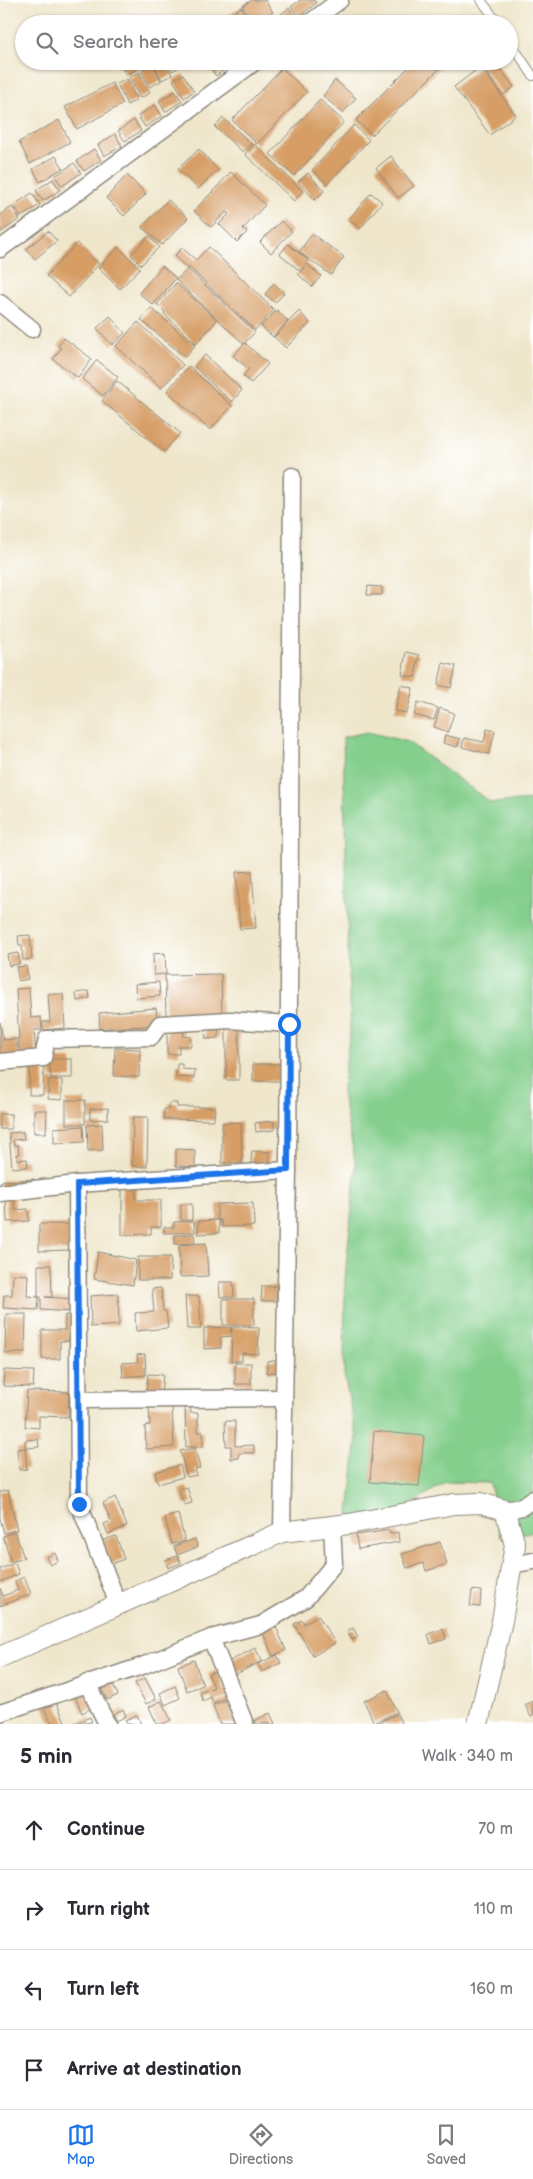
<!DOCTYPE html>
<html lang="en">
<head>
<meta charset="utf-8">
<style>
	:root { --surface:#fff; --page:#f2f2f3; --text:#2b2b33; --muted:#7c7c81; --line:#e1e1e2; --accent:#1a73e8 }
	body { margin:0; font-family:"Balsamiq Sans",sans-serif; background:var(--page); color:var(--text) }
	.stop { position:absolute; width:15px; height:15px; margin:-11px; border:4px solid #1a73e8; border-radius:50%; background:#fff }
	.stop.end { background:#1a73e8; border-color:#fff; box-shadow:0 1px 5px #0008 }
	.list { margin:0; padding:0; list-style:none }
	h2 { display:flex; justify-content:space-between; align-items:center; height:65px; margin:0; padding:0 20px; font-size:21px }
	h2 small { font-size:16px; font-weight:400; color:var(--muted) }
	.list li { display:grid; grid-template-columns:32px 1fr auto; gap:15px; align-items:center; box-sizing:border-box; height:80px; padding:0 20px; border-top:1px solid var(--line) }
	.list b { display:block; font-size:19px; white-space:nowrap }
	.list em { font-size:16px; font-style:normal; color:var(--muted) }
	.icon { flex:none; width:28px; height:28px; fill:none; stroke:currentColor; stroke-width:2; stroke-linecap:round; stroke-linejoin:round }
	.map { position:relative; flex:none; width:533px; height:1724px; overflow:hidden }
	.search { position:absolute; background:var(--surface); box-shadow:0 1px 4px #0004; left:15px; right:15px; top:15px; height:55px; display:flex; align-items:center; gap:12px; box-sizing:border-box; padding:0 18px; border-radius:28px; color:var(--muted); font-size:19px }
	.sheet { height:385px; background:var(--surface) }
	nav { display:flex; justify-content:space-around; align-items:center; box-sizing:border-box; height:70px; border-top:1px solid var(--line); background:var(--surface); font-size:14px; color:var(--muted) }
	nav a { display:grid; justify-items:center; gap:2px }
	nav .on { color:var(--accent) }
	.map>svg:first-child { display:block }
</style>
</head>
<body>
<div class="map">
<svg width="533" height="1724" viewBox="0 0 533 1724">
	<rect width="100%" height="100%" fill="#fff"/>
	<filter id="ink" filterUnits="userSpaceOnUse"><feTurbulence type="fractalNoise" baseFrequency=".02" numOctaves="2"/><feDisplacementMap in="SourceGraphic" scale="10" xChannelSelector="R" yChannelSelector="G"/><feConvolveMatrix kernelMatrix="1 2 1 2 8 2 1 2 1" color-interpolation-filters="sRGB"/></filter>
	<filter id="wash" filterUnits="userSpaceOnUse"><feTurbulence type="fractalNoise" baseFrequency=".0096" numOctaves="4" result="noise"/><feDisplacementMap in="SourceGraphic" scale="20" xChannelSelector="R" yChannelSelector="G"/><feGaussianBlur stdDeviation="1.12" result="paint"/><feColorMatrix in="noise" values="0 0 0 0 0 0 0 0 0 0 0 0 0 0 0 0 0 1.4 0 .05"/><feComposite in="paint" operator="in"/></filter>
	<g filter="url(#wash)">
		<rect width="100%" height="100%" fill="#efe6cb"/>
		<path fill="#84cf8c" stroke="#587d5c" d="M368,732L408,742L491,803L533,800V1532L500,1536L490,1483L446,1482L395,1514L348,1523L357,1436L344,1375L345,1279L356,1165L342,1093L350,1031L343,737Z"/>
		<g id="blocks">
			<g fill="#d69d65">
				<path d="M252,0H265L273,12L253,24L242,6Z"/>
				<path d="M300,0H314L316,3L299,17L291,7Z"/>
				<path d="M241,7L252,24H220L229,17L228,16Z"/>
				<path d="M289,8L296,18L289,24H274L272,21Z"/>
				<path d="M474,14L480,24H459Z"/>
				<path d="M125,61H147L148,64L126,75L120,64Z"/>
				<path d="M156,61H165L172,75L162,80L153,63Z"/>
				<path d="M167,61H175L179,67L172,71Z"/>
				<path d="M213,61H236L216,76L208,65Z"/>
				<path d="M415,61H437L442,66L372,135L356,120Z"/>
				<path d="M486,61H495L514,87L503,95L481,65Z"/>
				<path d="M153,64L161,81L149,87L141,70Z"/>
				<path d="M480,67L516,115L490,135L454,87Z"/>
				<path d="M282,68L307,92L257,144L232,120Z"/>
				<path d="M139,72L150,93L140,98L129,78Z"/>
				<path d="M183,74L194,91L184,98L173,80Z"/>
				<path d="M127,79L137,100L127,105L117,84Z"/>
				<path d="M335,80L356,98L343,113L323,96Z"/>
				<path d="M112,83L123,104L77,129L65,107Z"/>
				<path d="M175,91L182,101L165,112L159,101Z"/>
				<path d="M320,100L344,122L294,176L270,154Z"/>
				<path d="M155,105L162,116L145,127L138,116Z"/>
				<path d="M223,118L251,143L243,152L215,127Z"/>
				<path d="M59,120L70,142L30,164L19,142Z"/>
				<path d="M134,120L141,131L125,141L118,131Z"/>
				<path d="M354,125L369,140L327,184L312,170Z"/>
				<path d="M115,134L122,146L104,156L98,145Z"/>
				<path d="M254,144L303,191L294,201L245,154Z"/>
				<path d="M94,149L101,160L84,171L77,161Z"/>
				<path d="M199,149L218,170L198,189L178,169Z"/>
				<path d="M56,156L63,168L40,182L33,169Z"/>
				<path d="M391,156L414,186L398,198L376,168Z"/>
				<path d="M74,163L81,173L62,186L55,176Z"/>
				<path d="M231,172L265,205L243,229L247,232L237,242L219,224L229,214L226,212L211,227L194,211Z"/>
				<path d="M308,173L324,191L315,200L298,182Z"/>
				<path d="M127,175L146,194L124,216L106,198Z"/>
				<path d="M53,179L60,190L43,201L36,190Z"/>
				<path d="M32,193L40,205L21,217L14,205Z"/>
				<path d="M371,193L382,202L360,229L349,219Z"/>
				<path d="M168,200L188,218L162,245L142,227Z"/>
				<path d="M12,207L20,219L0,233V215Z"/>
				<path d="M281,221L292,231L271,253L260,242Z"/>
				<path d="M48,231L57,241L35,259L26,249Z"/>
				<path d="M312,234L344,257L331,275L299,252Z"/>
				<path d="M149,236L159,247L141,265L131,255Z"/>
				<path d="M77,243L99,264L69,297L46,276Z"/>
				<path d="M288,244L309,261L300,271L280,254Z"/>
				<path d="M118,247L140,268L120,289L98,268Z"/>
				<path d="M209,247L274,310L255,330L189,267L188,269L174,256L182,248L196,260Z"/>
				<path d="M307,264L321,276L312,287L298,274Z"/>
				<path d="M162,266L176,278L153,305L139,293Z"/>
				<path d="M188,269L255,332L244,344L176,280Z"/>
				<path d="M176,283L217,320L196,344L164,314L165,312L157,304Z"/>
				<path d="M274,283L284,293L275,303L265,294Z"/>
				<path d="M151,308L195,345L185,357L141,320Z"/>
				<path d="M277,310L288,321L273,337L261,326Z"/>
				<path d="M299,311L310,323L286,348L274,337Z"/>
				<path d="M110,316L125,333L112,345L97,328Z"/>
				<path d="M138,322L183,365L161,388L116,346Z"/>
				<path d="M64,338L92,359L78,378L53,359L61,348L58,346Z"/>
				<path d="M245,343L268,364L251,383L243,376L249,369L233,356Z"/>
				<path d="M205,355L242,390L232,402L194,367Z"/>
				<path d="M97,360L118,377L103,396L82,379Z"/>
				<path d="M189,366L232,406L210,430L167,391Z"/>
				<path d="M117,381L180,433L164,452L102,401Z"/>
				<path d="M368,586L382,587V595H367Z"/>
				<path d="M406,652L419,655L415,677L402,675Z"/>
				<path d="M443,663L456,666L451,688L438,685Z"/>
				<path d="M401,685L413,688L407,713L395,711Z"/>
				<path d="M418,702L438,708L434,720L414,715Z"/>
				<path d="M440,708L454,713L448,732L434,727Z"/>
				<path d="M487,729L495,731L489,754L462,747L464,738L484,742Z"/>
				<path d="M445,735L460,739L457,747L443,743Z"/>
				<path d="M252,871L256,928L240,929L236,872Z"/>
				<path d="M30,935L32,959L23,960L22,945H19L18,936Z"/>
				<path d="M18,953L19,964L9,966L7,955Z"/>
				<path d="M165,953L166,974L154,975L153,954Z"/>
				<path d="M26,966L28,979L19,981L16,967Z"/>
				<path d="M221,974L222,1017L166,1019L165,975Z"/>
				<path d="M159,982L160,996L136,998L135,984Z"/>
				<path d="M29,988L31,1018L41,1017L42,1030H34L36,1057L20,1058L16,989Z"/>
				<path d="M89,991L90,998L77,1001L76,993Z"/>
				<path d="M48,994H63L65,1028L43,1030V1022H50Z"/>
				<path d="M156,1008L158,1025L100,1029L99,1013Z"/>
				<path d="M0,1022L3,1040L17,1039L18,1058L0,1059Z"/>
				<rect x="226" y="1024" width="13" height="56"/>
				<path d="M205,1027H218L219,1038L206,1039Z"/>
				<path d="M167,1028H184L183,1036L191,1037V1046H179V1054H167Z"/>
				<path d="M115,1048L140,1049L139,1077L114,1076Z"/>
				<path d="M49,1059H72V1078H51Z"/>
				<path d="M30,1062H44L43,1095H29Z"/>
				<path d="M177,1064H182V1069L195,1070L194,1078L176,1077Z"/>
				<rect x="253" y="1064" width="28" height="17"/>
				<path d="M49,1080H62V1100L48,1099Z"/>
				<rect x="66" y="1100" width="19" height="24"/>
				<path d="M169,1103H177V1107H215L214,1120L164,1119V1109H169Z"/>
				<path d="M108,1108V1119L90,1120V1109Z"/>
				<path d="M34,1110H47L46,1133H34Z"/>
				<rect x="0" y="1114" width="11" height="15"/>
				<path d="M133,1117H148L147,1167L132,1166Z"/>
				<path d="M274,1121V1130L256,1132L255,1123Z"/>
				<path d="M241,1122L242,1163H222V1123Z"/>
				<path d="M102,1124L103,1150L88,1151L87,1125Z"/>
				<path d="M83,1126L84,1142L54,1143V1128Z"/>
				<path d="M23,1132L24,1139L13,1140L14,1145H18L19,1154H16L17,1160L27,1159L28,1167L12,1168L9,1133Z"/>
				<path d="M176,1149L195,1150V1167L176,1166Z"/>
				<path d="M252,1151L270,1152L269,1164L251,1163Z"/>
				<path d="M34,1179L35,1189L1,1192V1181Z"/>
				<path d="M122,1183H136V1200H161V1227H151V1234L122,1235Z"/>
				<path d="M14,1196L15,1210L28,1209L29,1221L7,1222L6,1197Z"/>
				<path d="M253,1203L254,1226L222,1227L221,1220H217V1204Z"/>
				<rect x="181" y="1204" width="11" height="16"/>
				<path d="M219,1220V1233L198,1234V1221Z"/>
				<path d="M194,1221L195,1232L164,1233V1227H174V1222Z"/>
				<path d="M39,1224H70V1250L39,1251Z"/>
				<path d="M194,1234L195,1243L175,1244V1235Z"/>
				<path d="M206,1243L208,1276L180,1277L179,1245Z"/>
				<path d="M98,1252L136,1260L133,1285L94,1279Z"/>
				<path d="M138,1257H171L170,1280H138Z"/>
				<path d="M38,1265H51L52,1297H45L73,1299L72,1312L41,1310V1297H38Z"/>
				<path d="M13,1274L28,1275L27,1296L39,1297L38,1310L3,1308L4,1295H12Z"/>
				<path d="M219,1282H233L234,1297H220Z"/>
				<path d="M262,1286H277V1301H261Z"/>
				<path d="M161,1288L163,1311H166L168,1328L136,1331L135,1313L154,1312L152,1289Z"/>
				<path d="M118,1294L119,1325L91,1327L90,1296Z"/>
				<path d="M185,1296H199L201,1329H187Z"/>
				<rect x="223" y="1299" width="31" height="26"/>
				<path d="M6,1314H26L25,1353H5Z"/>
				<path d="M65,1315H75V1341H60V1359H42V1330H65Z"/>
				<path d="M231,1327V1333L232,1327L259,1328L258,1354L242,1353V1361H231L232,1336L221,1337V1348L204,1349V1328Z"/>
				<path d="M145,1354L146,1375L123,1377L122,1363L138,1362L137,1355Z"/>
				<path d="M282,1359L283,1371L267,1373V1361Z"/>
				<rect x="235" y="1363" width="16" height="21"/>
				<path d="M4,1370L34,1371L33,1387L3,1386Z"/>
				<path d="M148,1374L163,1375L161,1395L146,1394Z"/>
				<path d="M27,1391L69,1392L68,1417L39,1416V1428L25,1427Z"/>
				<path d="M185,1404H190L191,1413H198V1432H203V1447H186Z"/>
				<path d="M172,1405L174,1447L146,1449L145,1426L150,1425L149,1406Z"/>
				<path d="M225,1421H235V1446L254,1445V1453H239V1458L231,1459V1446H226Z"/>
				<path d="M374,1431L424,1436L419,1486L370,1482Z"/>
				<path d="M38,1439L39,1447L25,1448V1440Z"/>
				<path d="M25,1448L27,1469L19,1470L17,1449Z"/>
				<path d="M195,1448L200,1468L195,1469L197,1475L187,1477L180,1451Z"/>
				<path d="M180,1465L183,1477L158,1484L155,1472Z"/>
				<path d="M187,1487L192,1503L184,1505L179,1489Z"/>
				<path d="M8,1490L17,1530L4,1533L0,1518V1492Z"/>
				<path d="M115,1497L127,1526L108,1534L104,1524L111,1521L103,1503Z"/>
				<path d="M178,1514L185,1541L172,1544L165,1518Z"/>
				<path d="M389,1530L390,1534L398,1532L399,1542L358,1549L356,1535Z"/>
				<path d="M15,1532L24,1558L11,1562L3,1536Z"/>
				<path d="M116,1536L124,1559L109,1565L101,1541Z"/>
				<path d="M195,1539L198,1547L177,1555L174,1546Z"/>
				<path d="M440,1542L447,1564L426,1571L424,1563L407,1568L402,1554Z"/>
				<path d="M55,1553L58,1561L50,1565L46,1557Z"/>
				<path d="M178,1556L181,1563L168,1568L165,1560Z"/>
				<path d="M15,1563L19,1574L0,1582V1569Z"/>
				<path d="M24,1577L31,1594L0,1606V1588L3,1596L18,1590L15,1581Z"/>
				<path d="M472,1590L481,1591L480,1607L470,1606Z"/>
				<path d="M318,1615L335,1643L313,1656L294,1624L302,1620L304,1624Z"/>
				<path d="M273,1620L286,1650L273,1656L260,1626Z"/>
				<path d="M353,1628L358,1637L352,1640L347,1631Z"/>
				<path d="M443,1629L446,1639L431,1644L428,1634Z"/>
				<path d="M255,1648L262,1661L234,1675L228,1662Z"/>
				<path d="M277,1655L281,1663L262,1672L258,1664Z"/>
				<path d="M194,1660L203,1685L187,1691L178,1666Z"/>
				<path d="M217,1670L228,1697L213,1703L211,1697L203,1701L200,1693L214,1687L208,1674Z"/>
				<path d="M145,1678L156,1699L146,1704L135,1683Z"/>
				<path d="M111,1680L118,1695L107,1700L100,1685Z"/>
				<path d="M175,1686L180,1698L165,1705L160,1693Z"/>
				<path d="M387,1690L397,1712L374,1723L364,1701Z"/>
				<path d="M86,1693L92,1708L82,1713L75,1697Z"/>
				<path d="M229,1699L238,1724H220L213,1705Z"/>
				<path d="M55,1700L66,1724H52L43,1706Z"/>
				<path d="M161,1701L171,1720L163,1724H157L149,1707Z"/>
				<path d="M533,1701V1716L531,1717L525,1705Z"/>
				<path d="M123,1709L126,1716L117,1721L113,1714Z"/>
				<path d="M270,1713L275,1724H256L254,1721Z"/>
				<path d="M397,1714L402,1724H376Z"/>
				<path d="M137,1715L141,1724H127L125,1720Z"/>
				<path d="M90,1717L92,1722L74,1724Z"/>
			</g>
		</g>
	</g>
	<g filter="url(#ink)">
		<use href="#blocks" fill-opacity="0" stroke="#8d887b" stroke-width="1"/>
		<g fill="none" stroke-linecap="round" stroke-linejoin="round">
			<defs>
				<g id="service">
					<path d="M481,0L499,24"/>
					<path d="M509,40L533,76"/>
				</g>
				<g id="minor">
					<path d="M308,24L340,0"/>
					<path d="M0,249L256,61"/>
					<path d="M0,303L32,329"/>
					<path d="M0,1062L43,1058L47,1039L151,1037L160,1024L230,1020L289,1024"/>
					<path d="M77,1184L79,1504L118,1604"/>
					<path d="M0,1193L77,1184L288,1170"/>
					<path d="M79,1400L284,1398"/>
					<path d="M505,1510L522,1507L533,1499"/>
					<path d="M282,1532L288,1170L292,476"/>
					<path d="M512,1565L533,1561"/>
					<path d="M211,1638L245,1724"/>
					<path d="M87,1683L107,1724"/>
					<path d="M0,1713L142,1666L211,1638L261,1625L306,1598L334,1564L332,1526"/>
				</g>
				<path id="tertiary" d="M0,1657L282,1532L349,1524L454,1504L481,1503L505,1510L515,1545L502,1621L478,1724"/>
			</defs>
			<use href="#service" stroke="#8d887b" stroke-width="10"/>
			<use href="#minor" stroke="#8d887b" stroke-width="19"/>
			<use href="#tertiary" stroke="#8d887b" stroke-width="22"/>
			<use href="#service" stroke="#fff" stroke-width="8"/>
			<use href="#minor" stroke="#fff" stroke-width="16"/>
			<use href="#tertiary" stroke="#fff" stroke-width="20"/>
		</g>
	</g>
	<g fill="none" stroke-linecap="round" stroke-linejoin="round" filter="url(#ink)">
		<path stroke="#1a73e8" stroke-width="6" d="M79,1504L77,1184L288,1170L289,1024"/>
	</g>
</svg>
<div class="stop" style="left:289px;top:1024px"></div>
<div class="stop end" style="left:79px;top:1504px"></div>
<div class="search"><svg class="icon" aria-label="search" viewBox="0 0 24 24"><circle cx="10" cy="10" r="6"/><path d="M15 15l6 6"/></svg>Search here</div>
</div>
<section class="sheet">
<h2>5 min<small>Walk · 340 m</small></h2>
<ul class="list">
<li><svg class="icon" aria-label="ahead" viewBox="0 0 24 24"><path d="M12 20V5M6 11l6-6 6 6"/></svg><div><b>Continue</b></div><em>70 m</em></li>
<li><svg class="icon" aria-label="right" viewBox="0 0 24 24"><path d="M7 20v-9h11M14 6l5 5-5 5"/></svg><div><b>Turn right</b></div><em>110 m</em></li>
<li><svg class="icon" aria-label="left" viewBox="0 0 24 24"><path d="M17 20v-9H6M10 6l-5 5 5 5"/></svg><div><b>Turn left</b></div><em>160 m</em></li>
<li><svg class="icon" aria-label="arrive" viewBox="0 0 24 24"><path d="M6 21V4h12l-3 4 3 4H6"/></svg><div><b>Arrive at destination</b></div></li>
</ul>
</section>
<nav>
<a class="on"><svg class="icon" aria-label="map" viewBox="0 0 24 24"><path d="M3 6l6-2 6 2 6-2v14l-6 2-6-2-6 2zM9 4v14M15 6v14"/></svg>Map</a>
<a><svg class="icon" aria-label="directions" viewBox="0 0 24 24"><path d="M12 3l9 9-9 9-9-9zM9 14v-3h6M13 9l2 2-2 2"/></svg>Directions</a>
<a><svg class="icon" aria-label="saved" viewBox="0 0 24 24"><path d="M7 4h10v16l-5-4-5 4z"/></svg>Saved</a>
</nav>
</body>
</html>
